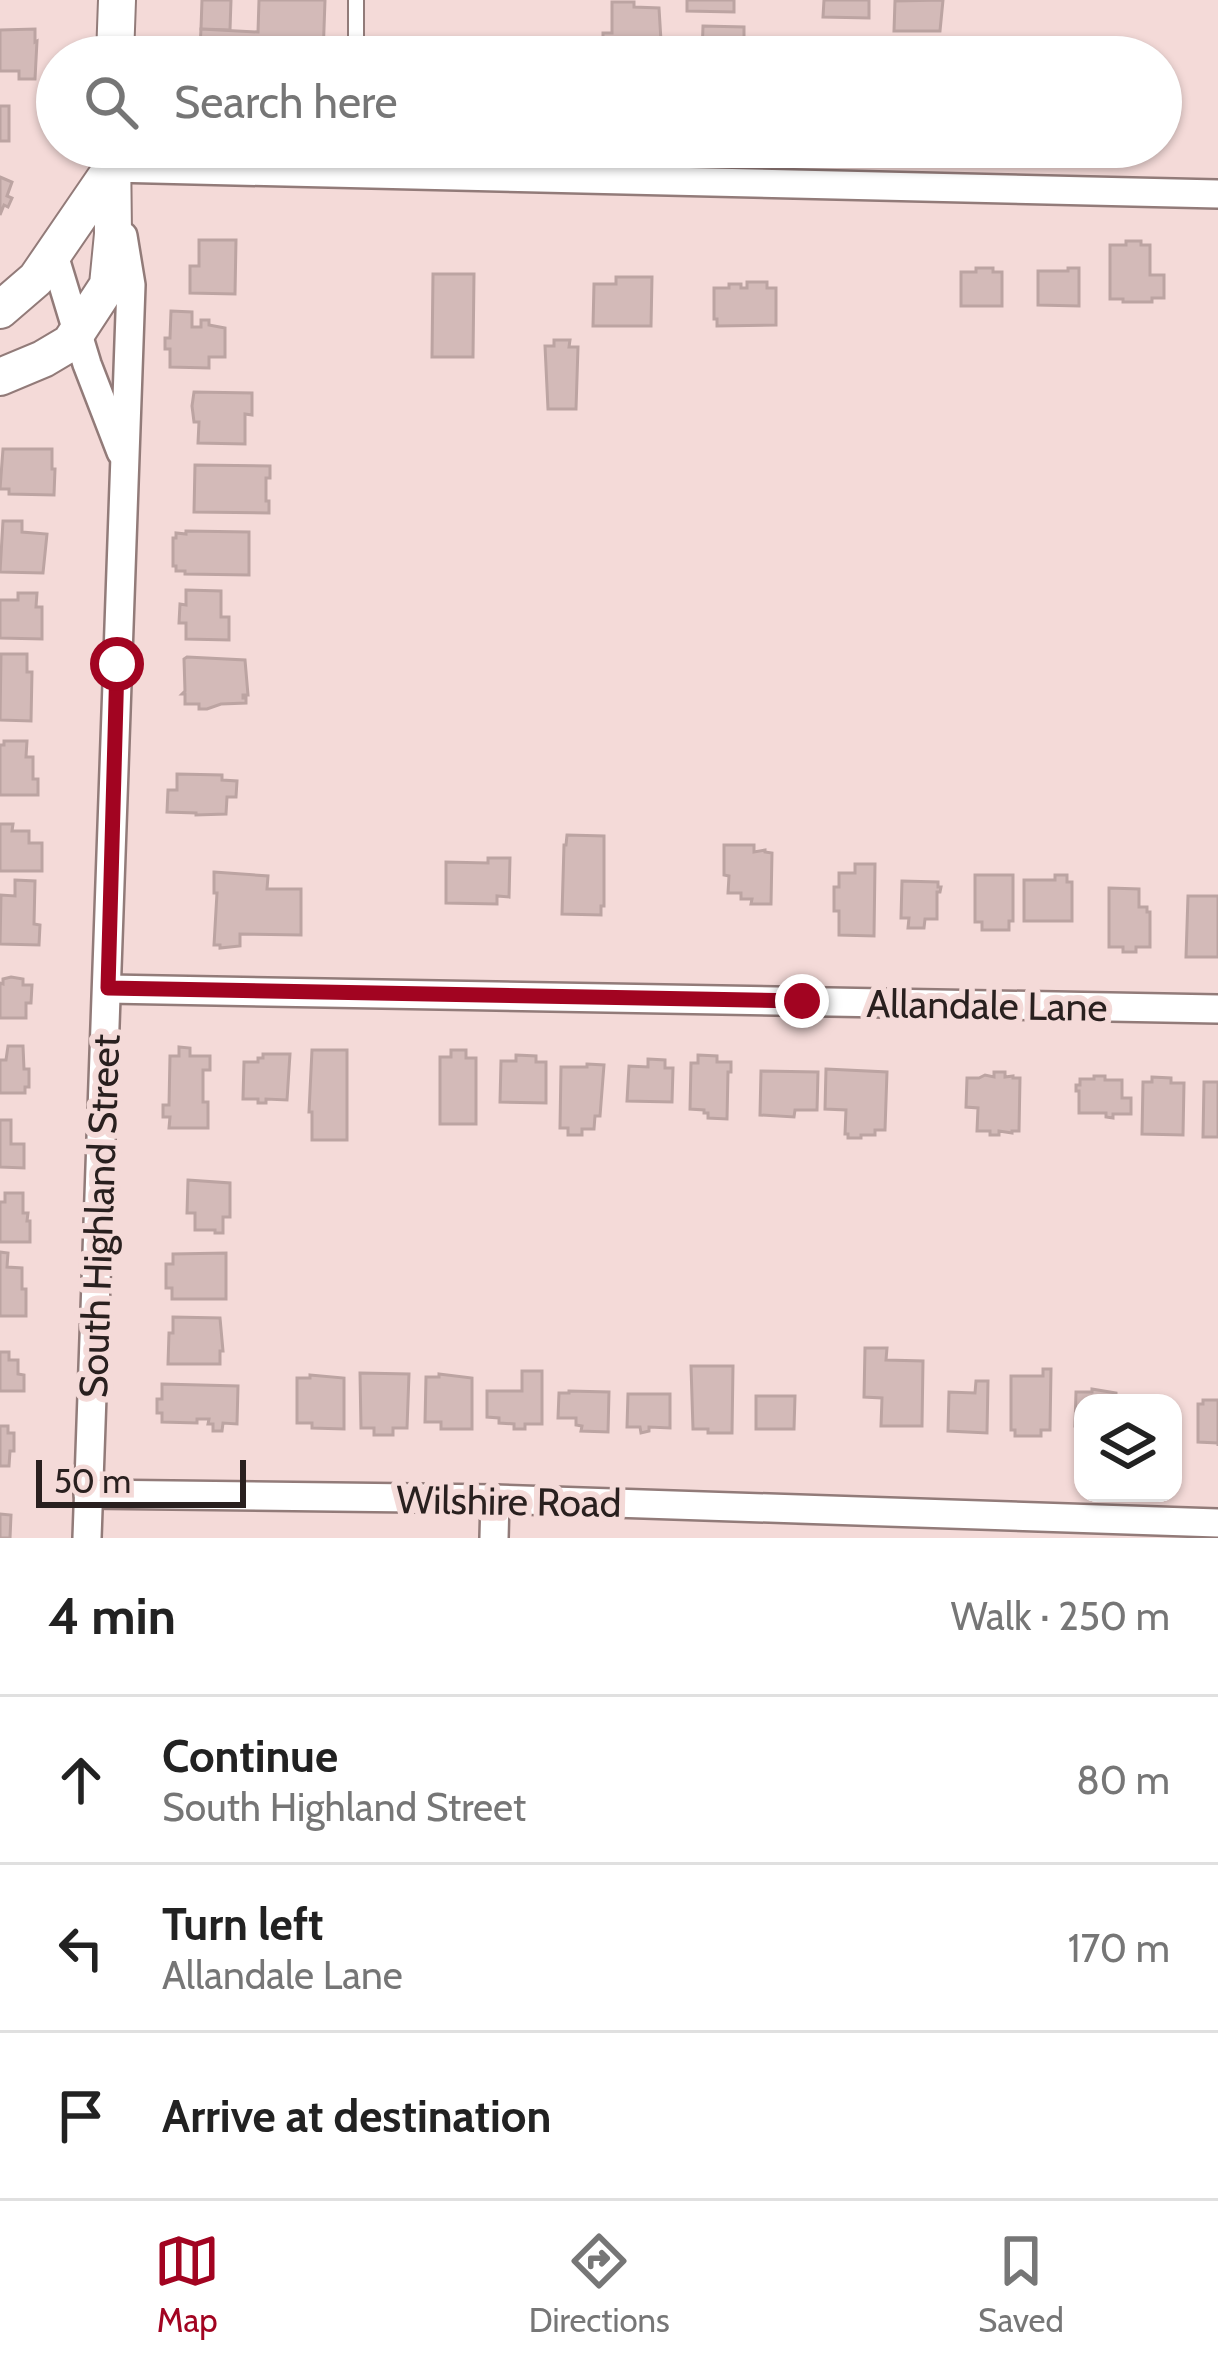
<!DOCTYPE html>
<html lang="en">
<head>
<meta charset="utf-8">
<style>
	:root { --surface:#fff; --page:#f6f6f6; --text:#222; --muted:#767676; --line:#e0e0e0; --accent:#a20421 }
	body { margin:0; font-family:Cabin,sans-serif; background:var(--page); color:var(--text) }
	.controls { position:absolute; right:36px; bottom:36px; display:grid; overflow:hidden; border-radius:24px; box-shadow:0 3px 9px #0004 }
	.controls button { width:108px; height:108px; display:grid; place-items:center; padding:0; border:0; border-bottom:3px solid var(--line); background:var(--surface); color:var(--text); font:60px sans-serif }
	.scale { position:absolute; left:36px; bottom:30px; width:210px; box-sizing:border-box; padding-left:12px; border:6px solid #29201f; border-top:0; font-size:33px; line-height:42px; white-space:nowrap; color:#29201f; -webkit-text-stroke:9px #f4dad8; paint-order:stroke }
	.stop { position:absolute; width:36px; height:36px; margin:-27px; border:9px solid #a20421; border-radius:50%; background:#fff }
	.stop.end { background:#a20421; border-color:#fff; box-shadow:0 3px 12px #0008 }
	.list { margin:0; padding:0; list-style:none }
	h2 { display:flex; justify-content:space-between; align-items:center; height:156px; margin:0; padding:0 48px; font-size:51px }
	h2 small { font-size:39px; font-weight:400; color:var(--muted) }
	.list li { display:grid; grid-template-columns:78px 1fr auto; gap:36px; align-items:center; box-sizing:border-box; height:168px; padding:0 48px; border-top:3px solid var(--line) }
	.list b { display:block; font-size:45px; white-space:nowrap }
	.list p { margin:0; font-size:39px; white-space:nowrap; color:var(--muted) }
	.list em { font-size:39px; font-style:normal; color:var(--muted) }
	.icon { flex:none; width:66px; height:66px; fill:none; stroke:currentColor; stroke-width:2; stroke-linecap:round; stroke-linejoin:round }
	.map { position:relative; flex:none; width:1218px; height:1538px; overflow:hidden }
	.search { position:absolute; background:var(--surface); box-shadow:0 3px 9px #0004; left:36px; right:36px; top:36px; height:132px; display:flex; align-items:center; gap:30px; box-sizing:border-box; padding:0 42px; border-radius:66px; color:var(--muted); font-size:45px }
	.sheet { height:660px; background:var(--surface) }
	nav { display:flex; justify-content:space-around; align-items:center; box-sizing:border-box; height:168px; border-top:3px solid var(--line); background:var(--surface); font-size:33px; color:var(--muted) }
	nav a { display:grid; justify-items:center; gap:6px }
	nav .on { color:var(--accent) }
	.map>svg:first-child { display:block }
</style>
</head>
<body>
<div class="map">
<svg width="1218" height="1538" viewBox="0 0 1218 1538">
	<rect width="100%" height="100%" fill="#f4dad8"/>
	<g fill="#d3bab8" stroke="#bca4a2" stroke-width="3">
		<path d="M202,0H231L230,30L201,29Z"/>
		<path d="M259,0H325L323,57H192V47H200L201,29L258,32Z"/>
		<path d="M687,0H734V12L687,11Z"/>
		<path d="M824,0H869V18L823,17Z"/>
		<path d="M943,0L940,31H894L895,1Z"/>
		<path d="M612,2H634V7L659,8L662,57H603V33H612Z"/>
		<path d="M703,26L744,27V57H702Z"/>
		<path d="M35,29V42L37,41L35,79H19V71H0V30Z"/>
		<path d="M779,40H808L807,57H779Z"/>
		<rect x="0" y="106" width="9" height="35"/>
		<path d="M0,177L12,182L7,196L12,198L8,207L4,205L0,215Z"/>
		<path d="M199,240H236L235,294L190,293V266H199Z"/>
		<path d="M1126,241H1141V245H1150V275H1164V298H1152V302H1123V299H1110V245H1126Z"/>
		<path d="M976,268H993V272H1002V306H961V272H976Z"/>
		<path d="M1068,268H1079V306L1038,305V271H1068Z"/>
		<path d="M433,274H474L473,357H432Z"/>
		<path d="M616,277H652L651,326H593L594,284H616Z"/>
		<path d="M747,282H767V288H776V325L717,326V319H714V288H729V284H741V288H747Z"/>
		<path d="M171,311L192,312V327H201V320H209V325L225,328V357H209V368L170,367V349H165V338H170Z"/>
		<path d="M554,340H570L569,347H578L576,409H548L545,346H554Z"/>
		<path d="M194,392L252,393V415L245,414V444L198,443L199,422H194L192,406Z"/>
		<path d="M3,449H52V469H55L54,495L9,494V489H0Z"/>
		<path d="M195,465L270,466V478H266V501H269V513L194,512Z"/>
		<path d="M3,521H22V532L47,534L43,573L0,572Z"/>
		<path d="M186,531L249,532V575L185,574V571H176V566H173V538H176V533L186,534Z"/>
		<path d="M186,590L221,591V617H229V640L186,639V623H179L180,604L186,605Z"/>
		<path d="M18,593H37L36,607H42V639L0,638V600H18Z"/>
		<path d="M1,654H27V672H32L31,721L0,720Z"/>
		<path d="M187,657L245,660L248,695H243V698H246V703L221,704L207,709H199V704H185V694H182L185,691L184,659Z"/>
		<path d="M4,741H27L26,757H33V779H38V795H0V745H4Z"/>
		<path d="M177,774L222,775V780L237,781L236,797H227L226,814L196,815V813L167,812L168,790H177Z"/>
		<path d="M0,824H13L12,831H29V843H42V871H0Z"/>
		<path d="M567,835L604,836V906H601V915L562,914L564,845H566Z"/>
		<path d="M724,845H754V852L765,850V852L772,853L771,904H751L752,899H741V893H728L729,876L724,875Z"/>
		<path d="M488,858H510L509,897L497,896V904L446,903V862L488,863Z"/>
		<path d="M855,864H875L874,936L839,935V911H834V887H839V873H855Z"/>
		<path d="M214,872L268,876L267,889H301V935L240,934V946L220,948V945H214L217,893H214Z"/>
		<path d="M975,875H1013V921H1009V930H982V922H975Z"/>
		<path d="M1055,875H1067V882H1072V921H1024V880H1055Z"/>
		<path d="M15,880L35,881L34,924L40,925L39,945L0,944L1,895L15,896Z"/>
		<path d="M902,881L938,882V887H941L940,892H937V919H925L924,928H908L909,918H901Z"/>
		<path d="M1109,888L1139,889V907H1147V912H1150V947H1136V952H1123V947H1109Z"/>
		<path d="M1188,896H1218V957H1186Z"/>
		<path d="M11,977L23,979V985H32L31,1003H26V1018H0V983L3,984V979Z"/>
		<path d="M8,1046H23L24,1069H29V1087H25V1093H0V1060H6Z"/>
		<path d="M179,1047L190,1048V1056H210V1070H203V1102H208V1128H169L170,1117H163V1105H169L170,1056H179Z"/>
		<path d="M312,1050H347V1140H312V1112H309Z"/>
		<path d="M451,1050H466V1058H476V1124H440V1057H451Z"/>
		<path d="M263,1054H290L287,1100L266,1099V1103H258V1099H243L244,1062H258V1058H263Z"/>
		<path d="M516,1055L536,1056V1062H546V1103L500,1102L501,1061H516Z"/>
		<path d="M698,1055L717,1056V1062H731V1072H728L727,1119L708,1118V1113H704V1110L690,1109L691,1063H698Z"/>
		<path d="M648,1059L665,1060V1068H673L672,1102L627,1101L629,1066L648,1067Z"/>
		<path d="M587,1064L604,1065L600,1116H595L594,1129H582V1135H568V1128H560L561,1067H587Z"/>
		<path d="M826,1069L887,1072L885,1130H875V1135H861V1138H848V1134H845L846,1110L825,1109Z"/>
		<path d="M761,1071L818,1072L817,1110H795L794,1117L760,1115Z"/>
		<path d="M994,1072H1005V1077L1013,1076V1078H1020L1019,1131H1012V1133L999,1131V1135H990V1131H977L978,1108L966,1107L967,1078H979L985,1075L994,1077Z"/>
		<path d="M1094,1076H1105V1080H1122V1098H1131V1114H1113V1118L1106,1117V1113H1079V1091H1076V1085H1080V1079H1094Z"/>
		<path d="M1152,1077L1171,1078V1083H1184L1183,1135L1142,1134L1143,1082H1152Z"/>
		<path d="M1204,1082H1218V1137H1203Z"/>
		<path d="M0,1120H11V1144H24V1168L0,1167Z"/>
		<path d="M188,1180L230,1183V1217H223V1233H215V1230H195V1213H187Z"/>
		<path d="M5,1193H23V1213H28L27,1221H30V1242H0V1202H5Z"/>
		<path d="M0,1252L8,1253L7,1267L22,1268V1289H26V1316H0Z"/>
		<path d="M226,1253V1299H172V1288H166V1264H173V1254Z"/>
		<path d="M173,1317L220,1318L223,1351H220V1364H168L169,1333H173Z"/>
		<path d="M865,1348H887L886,1360L923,1361L922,1426H881L882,1398L864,1397Z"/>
		<path d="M0,1352H9V1360H18V1374L24,1375V1391H0Z"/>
		<path d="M691,1366H733L732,1433H708V1429H693Z"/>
		<path d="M1043,1369H1051L1050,1430H1041V1436H1015V1430H1011V1376H1043Z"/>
		<path d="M522,1371H542V1424H525V1429H514V1424L499,1423V1418L487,1417V1391H522Z"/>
		<path d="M360,1373L409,1374L407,1428H393V1435H374V1428H361Z"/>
		<path d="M439,1374L472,1378V1429H441V1422H425L426,1377H439Z"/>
		<path d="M310,1375L344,1378V1429L312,1428V1423H297V1378H310Z"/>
		<path d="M976,1381H988L987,1433L948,1431L949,1392L975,1393Z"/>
		<path d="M162,1384L238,1386L237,1424L223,1423L222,1431H213V1424H208L209,1419H197V1423L162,1422V1413H157V1399H162Z"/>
		<path d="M1092,1389L1116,1393V1403H1083V1426H1075L1076,1392H1092Z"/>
		<path d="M569,1391L609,1392L608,1432L581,1431L582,1426L576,1425V1418H558L559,1393H569Z"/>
		<path d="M628,1394H670V1428L649,1427V1431L641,1433L640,1427H627Z"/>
		<path d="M756,1396H795L794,1429H756Z"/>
		<path d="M1203,1400H1218V1446V1443L1198,1442V1404H1203Z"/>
		<path d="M0,1426H8V1433H14V1451H10L9,1466H0Z"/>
		<path d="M0,1514L11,1515L10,1538H0Z"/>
	</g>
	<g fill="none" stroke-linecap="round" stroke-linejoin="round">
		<defs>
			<g id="lane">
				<path d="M356,57V0"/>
				<path d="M355,174V147"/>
			</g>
			<g id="street">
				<path d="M115,186L112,168L1218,194"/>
				<path d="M54,255L87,364L121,452"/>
				<path d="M108,989L1218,1009"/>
				<path d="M88,1494L495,1499L1218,1523"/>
				<path d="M87,1538L131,285L123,236"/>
				<path d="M494,1538L495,1499"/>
			</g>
			<g id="secondary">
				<path d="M115,57L117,0"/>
				<path d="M0,310L36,279L112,168"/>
				<path d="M0,377L43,359L70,343L108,285L113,234L112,147"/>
			</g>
		</defs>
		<use href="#lane" stroke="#927b79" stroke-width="18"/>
		<use href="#street" stroke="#927b79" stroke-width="32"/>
		<use href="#secondary" stroke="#927b79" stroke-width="40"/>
		<use href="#lane" stroke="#fff" stroke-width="14"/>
		<use href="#street" stroke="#fff" stroke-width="27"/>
		<use href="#secondary" stroke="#fff" stroke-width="36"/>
	</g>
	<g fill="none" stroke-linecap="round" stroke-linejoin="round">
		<path stroke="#a20421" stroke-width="15" d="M117,664L108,988L802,1001"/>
	</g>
	<g text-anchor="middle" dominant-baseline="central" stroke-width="12" stroke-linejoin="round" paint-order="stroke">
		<g font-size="39" fill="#29201f" stroke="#f4dad8">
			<text transform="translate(987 1005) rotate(1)">Allandale Lane</text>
			<text transform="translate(99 1216) rotate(-88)">South Highland Street</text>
			<text transform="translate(509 1501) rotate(1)">Wilshire Road</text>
		</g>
	</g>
</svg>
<div class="controls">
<button><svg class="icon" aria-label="layers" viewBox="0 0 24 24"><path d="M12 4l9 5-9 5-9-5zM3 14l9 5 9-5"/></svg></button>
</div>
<div class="scale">50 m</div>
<div class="stop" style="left:117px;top:664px"></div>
<div class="stop end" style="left:802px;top:1001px"></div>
<div class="search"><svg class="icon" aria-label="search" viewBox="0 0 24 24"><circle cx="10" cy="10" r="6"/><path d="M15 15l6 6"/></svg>Search here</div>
</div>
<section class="sheet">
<h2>4 min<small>Walk · 250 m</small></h2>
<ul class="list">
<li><svg class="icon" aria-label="ahead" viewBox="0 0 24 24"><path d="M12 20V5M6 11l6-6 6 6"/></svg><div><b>Continue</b><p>South Highland Street</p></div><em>80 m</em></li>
<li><svg class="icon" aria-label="left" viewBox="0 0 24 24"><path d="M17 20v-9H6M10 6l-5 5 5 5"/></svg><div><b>Turn left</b><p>Allandale Lane</p></div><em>170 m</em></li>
<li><svg class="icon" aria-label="arrive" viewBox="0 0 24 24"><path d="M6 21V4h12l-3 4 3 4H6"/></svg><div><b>Arrive at destination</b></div></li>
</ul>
</section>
<nav>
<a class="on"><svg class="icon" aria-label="map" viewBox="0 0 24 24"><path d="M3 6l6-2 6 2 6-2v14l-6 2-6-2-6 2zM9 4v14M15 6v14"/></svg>Map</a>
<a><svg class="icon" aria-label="directions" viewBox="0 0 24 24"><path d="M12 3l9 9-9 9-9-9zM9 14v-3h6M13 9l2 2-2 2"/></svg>Directions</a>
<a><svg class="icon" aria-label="saved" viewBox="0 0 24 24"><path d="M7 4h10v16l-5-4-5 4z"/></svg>Saved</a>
</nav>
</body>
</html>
